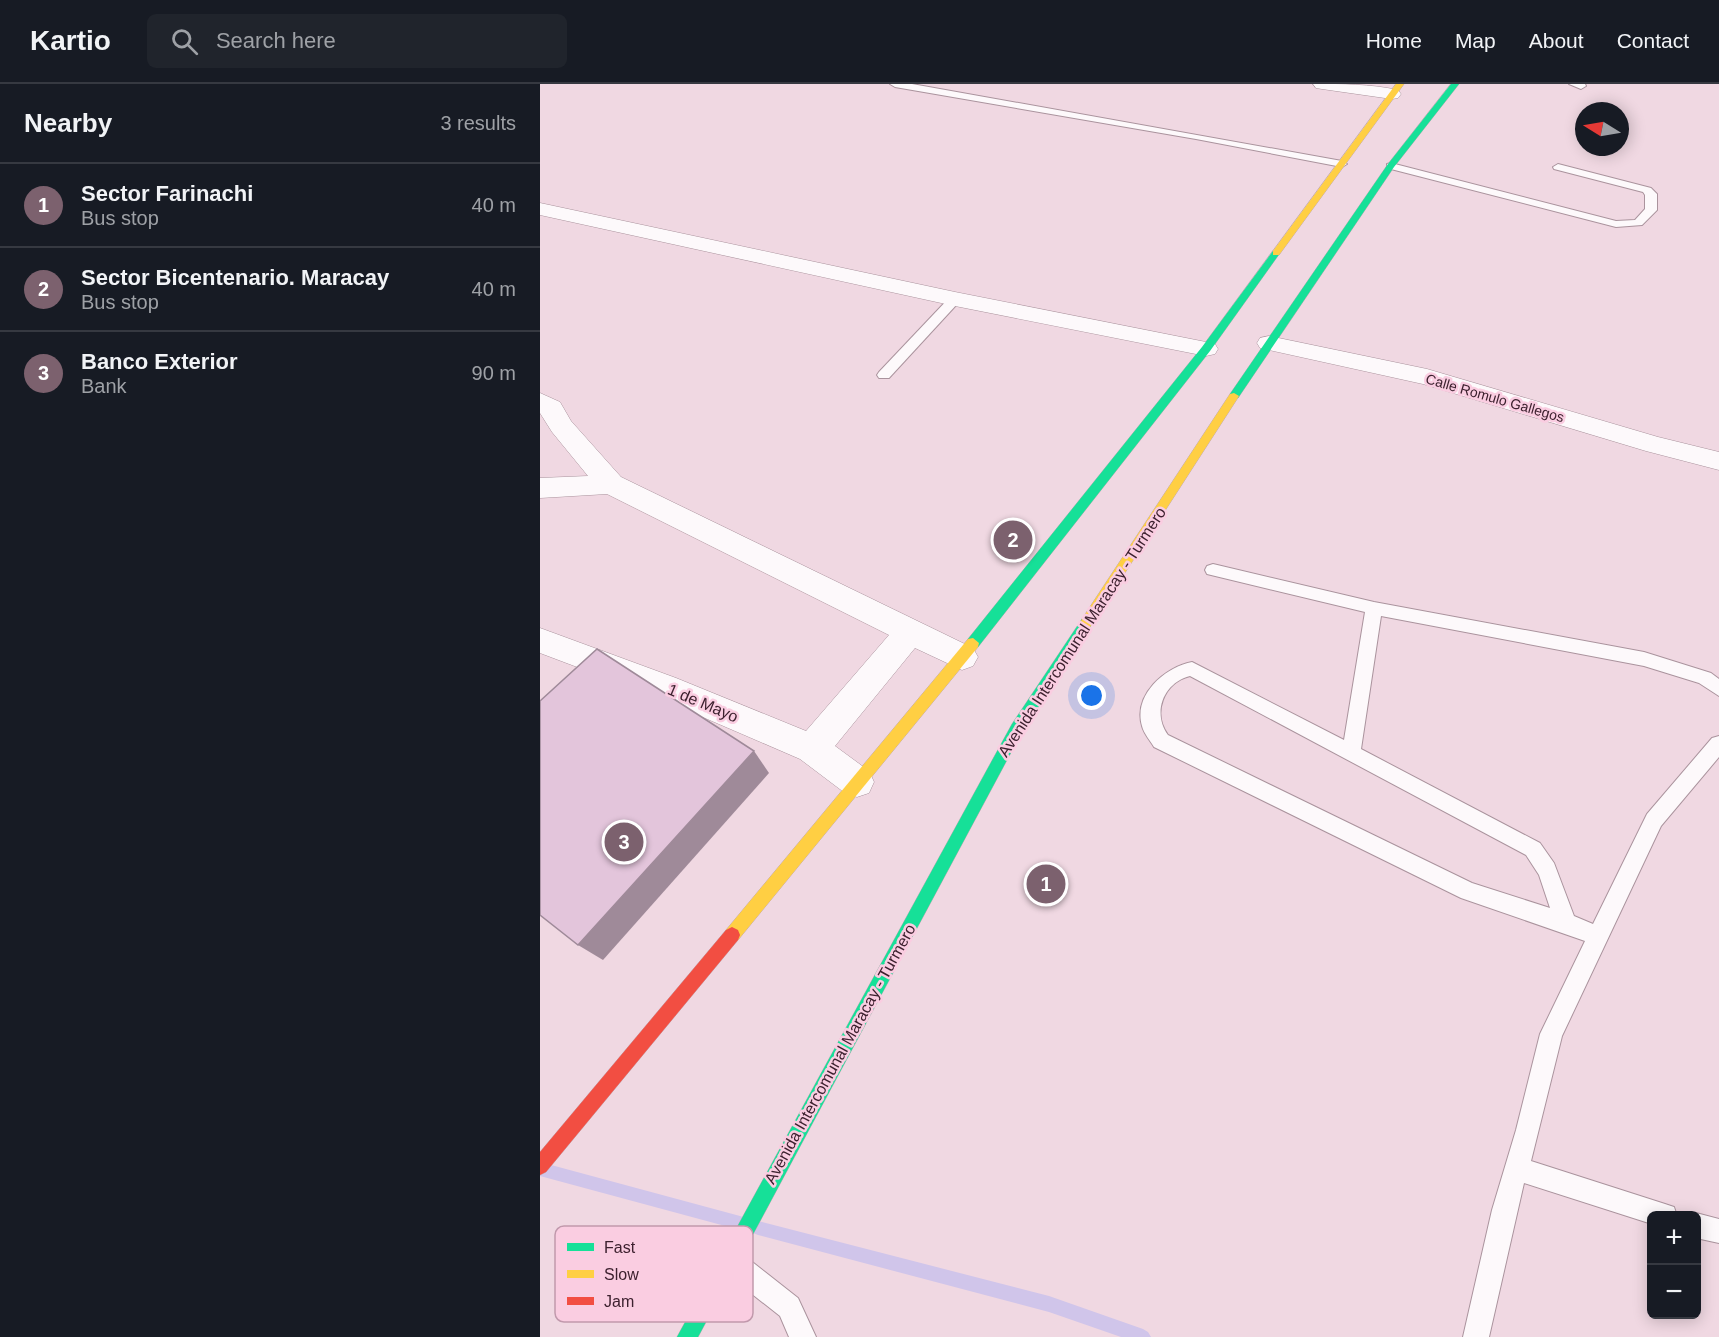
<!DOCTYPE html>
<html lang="en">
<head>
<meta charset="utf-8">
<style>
	:root { --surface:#171b24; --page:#20242c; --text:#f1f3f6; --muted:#9ea1a6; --line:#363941; --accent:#7c616e }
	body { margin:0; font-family:Helvetica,sans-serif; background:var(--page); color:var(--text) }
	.controls { position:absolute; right:18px; bottom:18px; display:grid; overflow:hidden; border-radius:9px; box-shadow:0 3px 15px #0003 }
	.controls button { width:54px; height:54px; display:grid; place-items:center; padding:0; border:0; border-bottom:2px solid var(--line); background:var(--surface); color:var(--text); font:30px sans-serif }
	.compass { position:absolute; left:1035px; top:18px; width:54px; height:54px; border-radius:50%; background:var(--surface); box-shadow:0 3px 15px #0003; rotate:281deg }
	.you { position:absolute; left:552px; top:612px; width:21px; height:21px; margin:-15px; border:4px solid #fff; border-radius:50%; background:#1a73e8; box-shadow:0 0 0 9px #1a73e833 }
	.badge { display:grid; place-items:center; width:39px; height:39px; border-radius:50%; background:var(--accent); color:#fff; font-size:20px; font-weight:700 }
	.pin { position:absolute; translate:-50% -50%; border:3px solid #fff; box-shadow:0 2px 6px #0006 }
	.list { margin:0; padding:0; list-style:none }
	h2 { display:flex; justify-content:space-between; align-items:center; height:78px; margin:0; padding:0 24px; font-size:26px }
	h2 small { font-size:20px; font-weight:400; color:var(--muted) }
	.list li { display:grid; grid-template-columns:39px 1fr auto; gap:18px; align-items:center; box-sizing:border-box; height:84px; padding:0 24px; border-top:2px solid var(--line) }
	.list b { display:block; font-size:22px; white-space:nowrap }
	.list p { margin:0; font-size:20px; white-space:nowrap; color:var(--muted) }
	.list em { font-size:20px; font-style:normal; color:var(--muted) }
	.icon { flex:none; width:33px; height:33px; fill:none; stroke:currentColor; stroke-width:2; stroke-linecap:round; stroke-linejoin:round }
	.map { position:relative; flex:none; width:1179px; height:1253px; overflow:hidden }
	header { display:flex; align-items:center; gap:36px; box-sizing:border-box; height:84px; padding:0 30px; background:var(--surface); border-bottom:2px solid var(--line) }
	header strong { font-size:28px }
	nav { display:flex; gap:33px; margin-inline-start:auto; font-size:21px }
	.search { width:420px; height:54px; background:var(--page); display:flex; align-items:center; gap:15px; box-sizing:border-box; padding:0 21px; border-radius:9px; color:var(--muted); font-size:22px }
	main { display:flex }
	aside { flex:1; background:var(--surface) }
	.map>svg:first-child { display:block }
</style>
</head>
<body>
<header>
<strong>Kartio</strong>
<div class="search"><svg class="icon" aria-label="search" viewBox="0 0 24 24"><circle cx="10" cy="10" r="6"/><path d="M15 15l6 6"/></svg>Search here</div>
<nav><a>Home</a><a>Map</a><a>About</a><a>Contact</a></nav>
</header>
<main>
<aside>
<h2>Nearby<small>3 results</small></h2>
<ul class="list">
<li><span class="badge">1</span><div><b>Sector Farinachi</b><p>Bus stop</p></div><em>40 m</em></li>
<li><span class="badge">2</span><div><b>Sector Bicentenario. Maracay</b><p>Bus stop</p></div><em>40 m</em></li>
<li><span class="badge">3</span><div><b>Banco Exterior</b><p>Bank</p></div><em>90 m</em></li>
</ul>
</aside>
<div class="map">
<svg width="1179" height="1253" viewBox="0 0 1179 1253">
	<rect width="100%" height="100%" fill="#f0d8e2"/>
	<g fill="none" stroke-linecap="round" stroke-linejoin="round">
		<g fill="#d0c5ea" fill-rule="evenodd">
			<path d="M0,1078L200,1132L205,1134L207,1139L205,1144L200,1146L0,1092Z"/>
			<path d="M218,1137L509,1212L603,1245L608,1248L611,1253H581L509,1228L218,1151L213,1149L211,1144L213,1139Z"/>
		</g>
		<defs>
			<g id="lane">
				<path d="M350,0H372L802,77L807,80L802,83L656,55L355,3Z"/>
				<path d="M1029,0H1045L1046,2L1041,5Z"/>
				<path d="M851,79L1076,137L1095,136L1105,125V111L1103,108L1014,85L1013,83L1018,80L1111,104L1117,110V126L1102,141L1076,143L847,84V80Z"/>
				<path d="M415,211L419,212L421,215L419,218L349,294H339L337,291L339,288L411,212Z"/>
				<path d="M673,480L834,518L1104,568L1171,589L1179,595V612L1159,599L1104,582L841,532L821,665L1000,759L1014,779L1034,832L1053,840L1107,730L1172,654L1179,652V673L1121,742L1022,952L991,1077L1125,1120L1134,1123L1137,1132H1112V1140L984,1099L949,1253H923L952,1126L976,1046L1000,950L1045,857L921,814L614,663C610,656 604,650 602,642C593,611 625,583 652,578L804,656L825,528L667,490L665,486L667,482ZM650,592L986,771L999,791L1010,824L932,799L628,651C612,629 623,599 650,592Z"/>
				<path d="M1156,1129L1179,1135V1159L1156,1154V1132H1149Z"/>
				<path d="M188,1162L197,1166L258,1214L276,1253H249L240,1232L179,1184L175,1175L179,1166Z"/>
			</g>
			<g id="street">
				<path d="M773,0C802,0 830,0 858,6L861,10L858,14L852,15L782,5L776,4Z"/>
				<path d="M0,119L415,208L666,258L675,260L678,265L675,270L666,272L415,222L0,131Z"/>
				<path d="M729,252L887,285L1118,353L1179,368V386L1106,367L883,300L720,264L717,259L720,254Z"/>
				<path d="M0,309L20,318L31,337L81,393L433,564L438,573L433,582L422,586L375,564L295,662L329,687L334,698L329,709L317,713L305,709L260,675L114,612L0,569V544L136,594L266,647L349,551L67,410L0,414V394L48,392L12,348L0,329Z"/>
			</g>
			<g id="fast">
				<path d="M911,0H919L854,83L698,314H690V310L848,80Z"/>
				<path d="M733,167L740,169L670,267L438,563H428L427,559L428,555L662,263Z"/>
				<path d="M546,534L550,535L552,539L550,543L482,648L158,1253H137L472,640L542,535Z"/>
			</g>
			<g id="slow">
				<path d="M856,0H864L739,171H733V167Z"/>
				<path d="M694,309L699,312L550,543H542L540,539L542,535L690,310Z"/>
				<path d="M433,554L439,559L438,563L198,856L192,859L186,856L184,851L186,846L428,555Z"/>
			</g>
			<path id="jam" d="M192,843L198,846L200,851L198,856L6,1088L0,1091V1068L186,846Z"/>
		</defs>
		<use href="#lane" stroke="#aa939d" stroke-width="2"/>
		<use href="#street" stroke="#aa939d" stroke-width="1"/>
		<use href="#fast" stroke="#c0aab4" stroke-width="1"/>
		<use href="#slow" stroke="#c0aab4" stroke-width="1"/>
		<use href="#jam" stroke="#c0aab4" stroke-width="1"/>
		<use href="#lane" fill="#fdf9fb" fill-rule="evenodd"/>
		<use href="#street" fill="#fdf9fb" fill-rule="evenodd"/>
		<use href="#fast" fill="#16e098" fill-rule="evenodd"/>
		<use href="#slow" fill="#ffcf43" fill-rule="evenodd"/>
		<use href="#jam" fill="#f24e42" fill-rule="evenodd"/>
	</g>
	<path fill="#9f8a99" d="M214,667L229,689L63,876L38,861Z"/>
	<path fill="#e3c5db" stroke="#9f8a99" stroke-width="1.5" d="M57,565L214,667L38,861L0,831V617Z"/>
	<g text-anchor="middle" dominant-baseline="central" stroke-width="5" stroke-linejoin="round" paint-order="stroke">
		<g font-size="14" fill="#3d212f" stroke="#facde1">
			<text transform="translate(955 314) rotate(16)">Calle Romulo Gallegos</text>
		</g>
		<g font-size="16" fill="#3d212f" stroke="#facde1">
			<text transform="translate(542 548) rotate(-57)">Avenida Intercomunal Maracay - Turmero</text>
			<text transform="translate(163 619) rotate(23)">1 de Mayo</text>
			<text transform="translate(300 970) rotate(-61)">Avenida Intercomunal Maracay - Turmero</text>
		</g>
	</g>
	<rect x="15" y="1142" width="198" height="96" rx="9" fill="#facde1" stroke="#c199ac" stroke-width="1.5"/>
	<rect x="27" y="1159" width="27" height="8" fill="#16e098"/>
	<rect x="27" y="1186" width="27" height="8" fill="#ffcf43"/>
	<rect x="27" y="1213" width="27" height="8" fill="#f24e42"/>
	<g font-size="16" fill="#3d212f">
		<text x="64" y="1169">Fast</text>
		<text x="64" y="1196">Slow</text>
		<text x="64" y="1223">Jam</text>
	</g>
</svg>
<div class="controls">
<button>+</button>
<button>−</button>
</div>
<svg class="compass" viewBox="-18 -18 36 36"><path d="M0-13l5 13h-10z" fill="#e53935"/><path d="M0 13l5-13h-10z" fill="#9ea1a6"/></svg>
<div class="you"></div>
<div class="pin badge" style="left:506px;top:800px">1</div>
<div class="pin badge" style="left:473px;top:456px">2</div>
<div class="pin badge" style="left:84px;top:758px">3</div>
</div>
</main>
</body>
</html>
